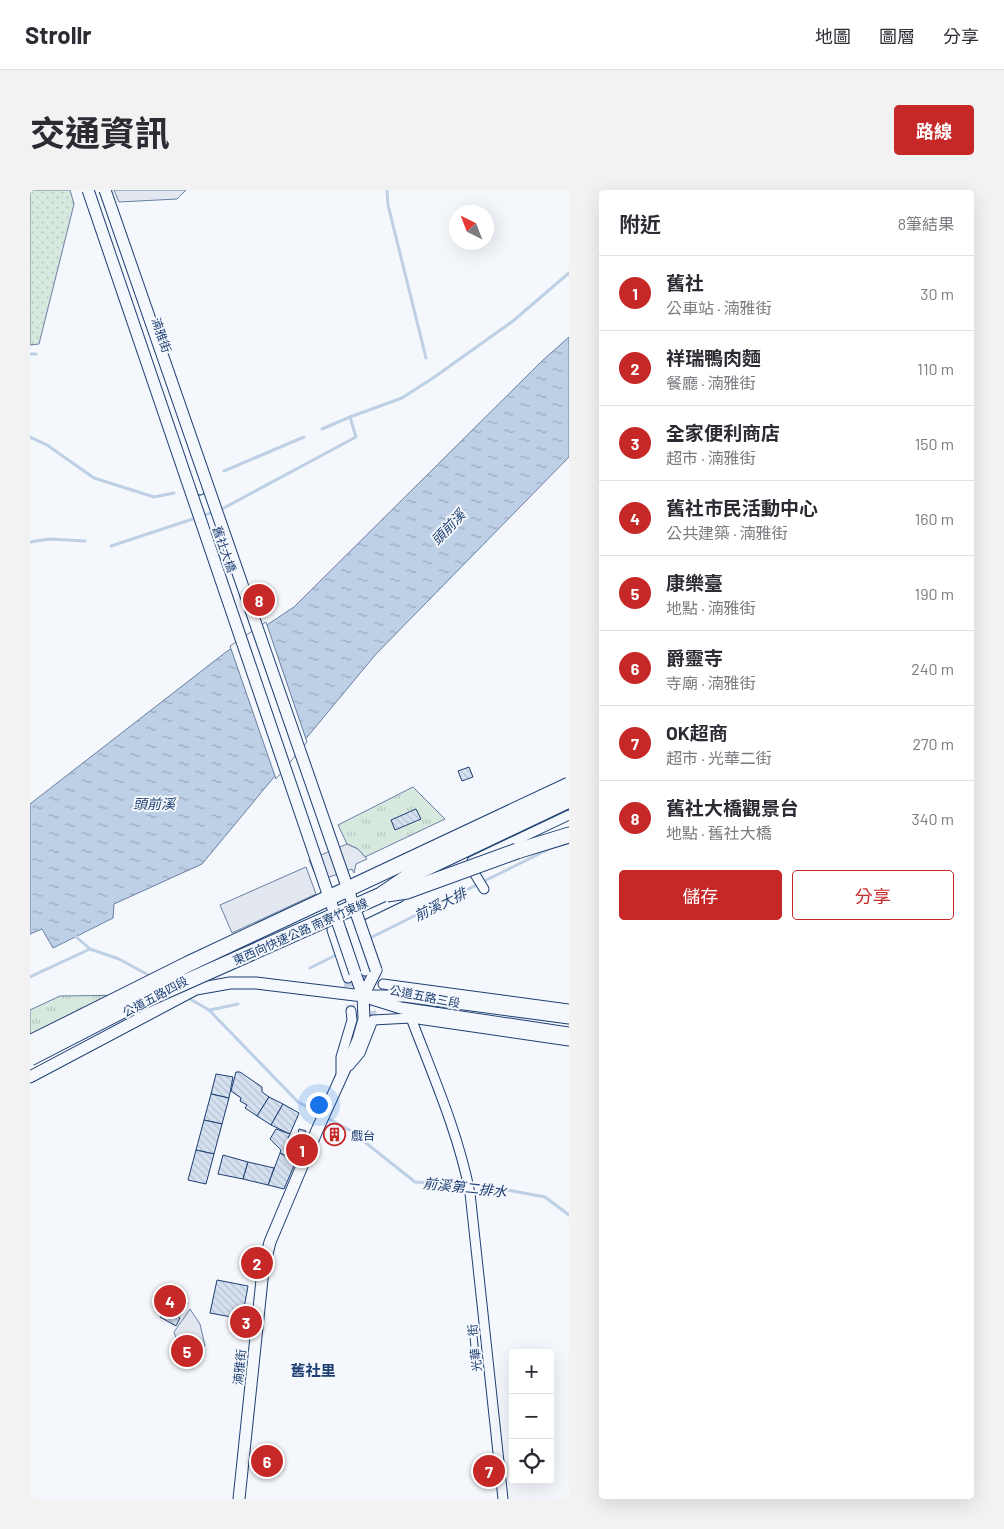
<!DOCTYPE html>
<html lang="zh-TW">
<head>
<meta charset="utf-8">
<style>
	:root { --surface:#fff; --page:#f2f2f3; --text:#2b2b33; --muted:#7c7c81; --line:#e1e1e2; --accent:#c62828 }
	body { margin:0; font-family:Barlow,"Noto Sans TC",sans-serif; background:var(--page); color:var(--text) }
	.controls { position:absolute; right:15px; bottom:15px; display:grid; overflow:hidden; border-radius:5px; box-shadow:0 5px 20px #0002 }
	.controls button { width:45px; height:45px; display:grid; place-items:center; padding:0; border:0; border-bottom:1px solid var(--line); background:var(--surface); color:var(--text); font:25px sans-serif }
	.compass { position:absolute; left:419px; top:15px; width:45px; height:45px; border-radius:50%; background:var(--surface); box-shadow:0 5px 20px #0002; rotate:318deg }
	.you { position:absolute; left:288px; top:914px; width:18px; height:18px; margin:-12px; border:4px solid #fff; border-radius:50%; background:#1a73e8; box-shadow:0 0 0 8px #1a73e833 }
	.badge { display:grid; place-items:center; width:32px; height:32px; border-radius:50%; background:var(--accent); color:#fff; font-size:16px; font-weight:700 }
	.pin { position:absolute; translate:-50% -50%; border:2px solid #fff; box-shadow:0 1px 5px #0006 }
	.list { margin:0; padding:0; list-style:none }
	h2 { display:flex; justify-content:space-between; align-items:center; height:65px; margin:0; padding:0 20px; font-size:21px }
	h2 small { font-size:16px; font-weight:400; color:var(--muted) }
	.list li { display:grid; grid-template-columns:32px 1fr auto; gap:15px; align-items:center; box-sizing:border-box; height:75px; padding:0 20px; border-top:1px solid var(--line) }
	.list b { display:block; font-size:19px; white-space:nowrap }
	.list p { margin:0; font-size:16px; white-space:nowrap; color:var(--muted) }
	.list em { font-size:16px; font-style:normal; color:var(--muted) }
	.actions { display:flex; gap:10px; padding:15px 20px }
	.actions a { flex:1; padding:11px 0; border:1px solid var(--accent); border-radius:5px; text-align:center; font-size:18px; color:var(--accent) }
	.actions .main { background:var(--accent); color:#fff }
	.icon { flex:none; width:28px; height:28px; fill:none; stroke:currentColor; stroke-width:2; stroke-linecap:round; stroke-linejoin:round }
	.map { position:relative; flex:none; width:539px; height:1309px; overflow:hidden; border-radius:5px }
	header { display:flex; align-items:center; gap:30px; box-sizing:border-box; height:70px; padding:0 25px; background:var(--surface); border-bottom:1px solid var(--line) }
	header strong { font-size:24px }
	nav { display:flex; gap:28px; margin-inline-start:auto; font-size:18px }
	.intro { display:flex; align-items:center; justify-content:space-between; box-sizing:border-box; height:120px; padding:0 30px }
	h1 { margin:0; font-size:35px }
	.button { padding:12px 22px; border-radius:5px; background:var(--accent); color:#fff; font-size:18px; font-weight:700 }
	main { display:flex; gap:30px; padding:0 30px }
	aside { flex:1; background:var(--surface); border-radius:5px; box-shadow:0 5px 20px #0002 }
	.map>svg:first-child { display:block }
</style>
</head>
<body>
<header>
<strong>Strollr</strong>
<nav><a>地圖</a><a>圖層</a><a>分享</a></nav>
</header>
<div class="intro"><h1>交通資訊</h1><a class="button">路線</a></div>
<main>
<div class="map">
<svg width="539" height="1309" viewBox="0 0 539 1309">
	<defs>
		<pattern id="grass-dots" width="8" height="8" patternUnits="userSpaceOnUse" patternTransform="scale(1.25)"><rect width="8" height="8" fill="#d7e8df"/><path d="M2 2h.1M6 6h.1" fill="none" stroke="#b8c8c3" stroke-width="1.8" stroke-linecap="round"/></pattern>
		<pattern id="park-tufts" width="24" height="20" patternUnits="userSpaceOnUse" patternTransform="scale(1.25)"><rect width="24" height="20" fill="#d7e8df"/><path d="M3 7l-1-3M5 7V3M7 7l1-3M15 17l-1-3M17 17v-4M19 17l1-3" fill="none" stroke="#b8c8c3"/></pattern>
		<pattern id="water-ripples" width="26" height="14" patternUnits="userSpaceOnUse" patternTransform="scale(1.25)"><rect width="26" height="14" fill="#bed0e5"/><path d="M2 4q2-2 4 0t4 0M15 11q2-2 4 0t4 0" fill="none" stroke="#9aaabe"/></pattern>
		<pattern id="building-back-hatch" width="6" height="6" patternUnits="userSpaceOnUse" patternTransform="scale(1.25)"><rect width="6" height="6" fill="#d5e0f0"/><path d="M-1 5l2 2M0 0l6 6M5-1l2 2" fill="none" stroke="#b6c1d1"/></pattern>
	</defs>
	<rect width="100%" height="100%" fill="#f4f7fb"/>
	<path fill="url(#grass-dots)" stroke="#687fa3" d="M0,0H40L44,14L9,154L0,155Z"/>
	<g fill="url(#park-tufts)" stroke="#687fa3">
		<path d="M383,597L415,629L335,667L328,659L317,654L308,635Z"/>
		<path d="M105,805L0,857V820L30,806Z"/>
	</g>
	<g fill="#e3e8f0" stroke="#687fa3">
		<path d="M84,0H156L147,9L89,12Z"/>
		<path d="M317,654L328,659L337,669L326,674L324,683L322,679L288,691L279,670Z"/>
		<path d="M276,677L286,704L202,743L190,715Z"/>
		<path d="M160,1119L170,1134L175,1156L165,1166L158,1152L149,1157L144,1142Z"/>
	</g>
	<path fill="url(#water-ripples)" stroke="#687fa3" d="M539,147V267L346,464L172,674L84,714L83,728L23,758L12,739L0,744V614L196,462L264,417L512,171Z"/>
	<path fill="#f4f7fb" stroke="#687fa3" d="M236,432L277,552L246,589L200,456Z"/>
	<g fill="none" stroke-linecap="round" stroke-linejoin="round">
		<g stroke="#bed0e5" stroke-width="3">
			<path d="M357,0L358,15L396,168"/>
			<path d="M0,164H6"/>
			<path d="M292,239L320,227"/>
			<path d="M0,247L17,255L64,288L124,307L144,303"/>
			<path d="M194,281L274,247"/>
			<path d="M190,320L326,247L320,227L372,208L403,188L483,131L539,83"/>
			<path d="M0,352L19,349L55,351"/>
			<path d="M81,356L184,322"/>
			<path d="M43,744L60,759"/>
			<path d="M338,749L523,657"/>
			<path d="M280,778L308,764"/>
			<path d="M0,787L60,759L89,769L122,787"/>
			<path d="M160,809L179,820L268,912L321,941L385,992L456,996L515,1007L539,1025"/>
			<path d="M180,820L208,814"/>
		</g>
	</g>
	<g fill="url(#building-back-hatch)" stroke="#1d3f73">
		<path d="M439,577L443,587L432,591L428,581Z"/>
		<path d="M386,619L391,629L365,640L361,630Z"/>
		<path d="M206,882H210L232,897V902L239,907L227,926L215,918L217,915L210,911L211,908L201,901Z"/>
		<path d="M186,884L203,887L199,908L181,904Z"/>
		<path d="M181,904L199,908L192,934L174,930Z"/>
		<path d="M239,907L253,914L241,935L227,926Z"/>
		<path d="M253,914L269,923L260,944L241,935Z"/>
		<path d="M174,930L192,934L184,964L166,960Z"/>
		<path d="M246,939L260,944L258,948L274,956L266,971L250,963L251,960L240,949Z"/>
		<path d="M269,939L276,941L273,953L266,951Z"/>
		<rect x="301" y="940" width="8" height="10"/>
		<path d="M166,960L184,964L176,994L158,990Z"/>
		<path d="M250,963L266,971L254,999L238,995Z"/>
		<path d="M193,965L218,972L213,989L188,984Z"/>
		<path d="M218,972L244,978L238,995L213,989Z"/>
		<path d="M187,1090L218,1096L212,1129L180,1123Z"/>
		<path d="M130,1097L158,1113L150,1126L123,1110Z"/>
		<path d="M135,1119L150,1128L146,1136L130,1127Z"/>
		<path d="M158,1152L165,1166L156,1171L149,1157Z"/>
		<path d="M227,1263L248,1266L246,1278L225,1275Z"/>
	</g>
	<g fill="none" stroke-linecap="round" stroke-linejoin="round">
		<g stroke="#c9d2e0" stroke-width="9" stroke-dasharray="9 4.5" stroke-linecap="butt">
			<path d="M335,781L343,830"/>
			<path d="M318,788L321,821"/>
		</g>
		<defs>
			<g id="minor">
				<path d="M69,0L170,300"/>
				<path d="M442,671L539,625"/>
				<path d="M443,681L454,699"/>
				<path d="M319,731L335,781"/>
				<path d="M318,788L302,740L370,707"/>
				<path d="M353,794L539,819"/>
				<path d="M381,828C403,886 428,942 440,1003L473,1309"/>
				<path d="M319,876L330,863L343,830L381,828L539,851"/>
				<path d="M311,883V867L322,830L321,821"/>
			</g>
			<g id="tertiary">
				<path d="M333,806L346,780"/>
				<path d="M342,809L371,818L539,843"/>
				<path d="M0,887L166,799L200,793H226L333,806H374L539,828"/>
				<path d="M209,1309L233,1080L240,1052L288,938L328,850L334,829L333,806L325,783"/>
			</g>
			<path id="trunk" d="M487,661L539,645"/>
		</defs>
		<use href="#minor" stroke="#1d3f73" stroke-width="11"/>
		<use href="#tertiary" stroke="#1d3f73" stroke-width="13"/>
		<use href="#trunk" stroke="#1d3f73" stroke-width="17"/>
		<use href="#minor" stroke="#f4f7fb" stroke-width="9"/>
		<use href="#tertiary" stroke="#f4f7fb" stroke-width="11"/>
		<use href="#trunk" stroke="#f4f7fb" stroke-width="15"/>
		<defs>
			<g id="tertiary-bridge">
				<path d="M58,0L325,783"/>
				<path d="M75,0L346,780"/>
			</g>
			<g id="trunk-bridge">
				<path d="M357,704L377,701L487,661"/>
				<path d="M0,853L158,774L539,595"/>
				<path d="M0,868L97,818L351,705L379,686L539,610"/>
			</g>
		</defs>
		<use href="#tertiary-bridge" stroke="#1d3f73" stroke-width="13" stroke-linecap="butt"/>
		<use href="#trunk-bridge" stroke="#1d3f73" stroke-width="17" stroke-linecap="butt"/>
		<use href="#tertiary-bridge" stroke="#f4f7fb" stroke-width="11"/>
		<use href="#trunk-bridge" stroke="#f4f7fb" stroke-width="15"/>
	</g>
	<defs>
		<symbol id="building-ring" viewBox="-11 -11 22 22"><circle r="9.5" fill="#f4f7fb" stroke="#c62828" stroke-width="1.5"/><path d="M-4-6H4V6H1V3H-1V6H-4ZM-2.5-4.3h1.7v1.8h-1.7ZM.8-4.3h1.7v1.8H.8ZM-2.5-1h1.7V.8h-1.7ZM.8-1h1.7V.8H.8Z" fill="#c62828"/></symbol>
	</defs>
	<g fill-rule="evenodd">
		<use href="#building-ring" x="292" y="932" width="25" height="25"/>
	</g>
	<g text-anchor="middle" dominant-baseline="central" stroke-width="4" stroke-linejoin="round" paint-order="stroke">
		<g font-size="12" fill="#1d3f73" stroke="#f4f7fb">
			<text transform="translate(132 145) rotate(71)">湳雅街</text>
			<text transform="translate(195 359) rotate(71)">舊社大橋</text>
			<text transform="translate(270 741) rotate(-24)">東西向快速公路 南寮竹東線</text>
			<text transform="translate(125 806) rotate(-28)">公道五路四段</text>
			<text transform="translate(395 806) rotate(11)">公道五路三段</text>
			<text transform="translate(444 1158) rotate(-96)">光華二街</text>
			<text transform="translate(209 1177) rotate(-84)">湳雅街</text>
		</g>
		<g font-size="12" fill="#1d3f73" stroke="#f4f7fb" text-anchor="start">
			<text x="321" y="945">戲台</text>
		</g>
		<g font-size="14" font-style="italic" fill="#1d3f73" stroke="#f4f7fb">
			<text transform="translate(418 337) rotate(-47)">頭前溪</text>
			<text x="124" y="613">頭前溪</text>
			<text transform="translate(410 714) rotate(-26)">前溪大排</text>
			<text transform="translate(435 997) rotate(6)">前溪第二排水</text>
		</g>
		<g font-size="15" font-weight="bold" fill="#1d3f73" stroke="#f4f7fb">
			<text x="283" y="1180">舊社里</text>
		</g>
	</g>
</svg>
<div class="controls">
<button>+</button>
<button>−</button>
<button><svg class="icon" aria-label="locate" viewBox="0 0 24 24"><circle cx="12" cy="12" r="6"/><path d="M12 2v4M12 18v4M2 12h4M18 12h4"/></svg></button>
</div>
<svg class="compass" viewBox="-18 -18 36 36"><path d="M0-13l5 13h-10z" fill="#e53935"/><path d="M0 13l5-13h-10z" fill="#7c7c81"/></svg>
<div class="you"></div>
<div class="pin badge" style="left:272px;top:960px">1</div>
<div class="pin badge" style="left:227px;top:1073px">2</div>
<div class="pin badge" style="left:216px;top:1132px">3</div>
<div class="pin badge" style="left:140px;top:1111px">4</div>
<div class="pin badge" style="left:157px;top:1161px">5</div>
<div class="pin badge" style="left:237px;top:1271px">6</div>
<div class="pin badge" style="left:459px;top:1281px">7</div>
<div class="pin badge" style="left:229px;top:410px">8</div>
</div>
<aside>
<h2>附近<small>8筆結果</small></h2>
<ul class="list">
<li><span class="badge">1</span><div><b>舊社</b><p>公車站 · 湳雅街</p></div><em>30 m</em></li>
<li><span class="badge">2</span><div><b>祥瑞鴨肉麵</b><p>餐廳 · 湳雅街</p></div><em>110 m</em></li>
<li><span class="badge">3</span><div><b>全家便利商店</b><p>超市 · 湳雅街</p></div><em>150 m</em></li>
<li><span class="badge">4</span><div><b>舊社市民活動中心</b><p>公共建築 · 湳雅街</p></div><em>160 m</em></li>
<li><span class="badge">5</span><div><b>康樂臺</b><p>地點 · 湳雅街</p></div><em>190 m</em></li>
<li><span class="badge">6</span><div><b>爵靈寺</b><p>寺廟 · 湳雅街</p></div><em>240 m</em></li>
<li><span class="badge">7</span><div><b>OK超商</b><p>超市 · 光華二街</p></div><em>270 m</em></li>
<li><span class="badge">8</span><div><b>舊社大橋觀景台</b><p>地點 · 舊社大橋</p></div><em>340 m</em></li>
</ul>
<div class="actions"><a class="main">儲存</a><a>分享</a></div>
</aside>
</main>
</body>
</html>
